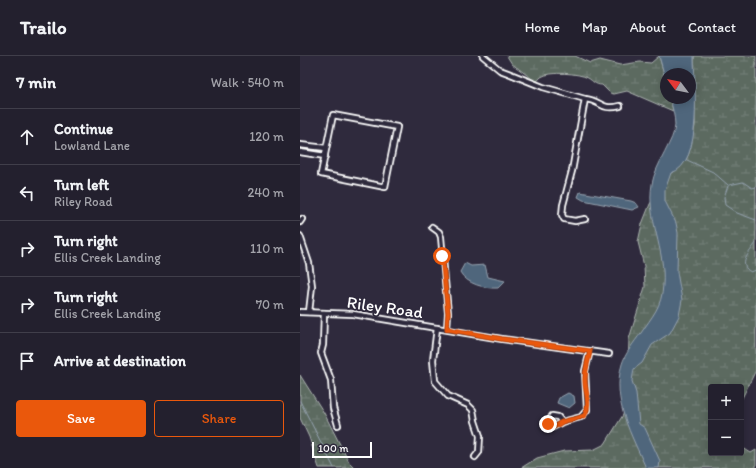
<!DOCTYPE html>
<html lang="en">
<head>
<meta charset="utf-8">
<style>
	:root { --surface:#23202e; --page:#2b2836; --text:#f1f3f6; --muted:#a3a3aa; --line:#403e4a; --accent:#ea580c }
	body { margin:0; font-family:Itim,sans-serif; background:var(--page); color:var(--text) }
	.controls { position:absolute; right:12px; bottom:12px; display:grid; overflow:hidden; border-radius:4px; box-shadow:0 2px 10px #0003 }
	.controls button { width:36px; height:36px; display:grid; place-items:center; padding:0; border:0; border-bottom:1px solid var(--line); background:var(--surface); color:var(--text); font:20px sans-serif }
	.compass { position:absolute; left:360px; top:12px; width:36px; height:36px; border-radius:50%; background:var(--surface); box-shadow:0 2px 10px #0003; rotate:302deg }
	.scale { position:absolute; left:12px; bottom:10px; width:60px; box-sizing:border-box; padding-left:4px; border:2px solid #fff; border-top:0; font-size:11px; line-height:14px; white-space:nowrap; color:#fff; -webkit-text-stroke:3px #2f2a3d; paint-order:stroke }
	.stop { position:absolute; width:12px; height:12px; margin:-9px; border:3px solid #ea580c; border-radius:50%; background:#fff }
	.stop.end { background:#ea580c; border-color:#fff; box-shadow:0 1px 4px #0008 }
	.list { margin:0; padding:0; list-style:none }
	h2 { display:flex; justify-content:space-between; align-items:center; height:52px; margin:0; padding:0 16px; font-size:17px }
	h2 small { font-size:13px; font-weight:400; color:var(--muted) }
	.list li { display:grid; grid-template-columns:26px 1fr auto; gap:12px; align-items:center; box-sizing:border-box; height:56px; padding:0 16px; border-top:1px solid var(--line) }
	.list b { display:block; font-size:15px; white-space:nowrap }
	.list p { margin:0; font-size:13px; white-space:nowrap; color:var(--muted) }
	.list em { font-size:13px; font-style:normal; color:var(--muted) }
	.actions { display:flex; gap:8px; padding:12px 16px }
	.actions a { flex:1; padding:9px 0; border:1px solid var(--accent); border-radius:4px; text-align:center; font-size:14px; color:var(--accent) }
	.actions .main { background:var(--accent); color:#fff }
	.icon { flex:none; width:22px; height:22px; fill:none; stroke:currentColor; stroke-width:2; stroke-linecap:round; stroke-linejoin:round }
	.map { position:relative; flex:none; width:456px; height:412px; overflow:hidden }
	header { display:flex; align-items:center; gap:24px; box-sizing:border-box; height:56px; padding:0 20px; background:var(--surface); border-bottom:1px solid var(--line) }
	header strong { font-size:19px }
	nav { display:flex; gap:22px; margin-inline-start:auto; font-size:14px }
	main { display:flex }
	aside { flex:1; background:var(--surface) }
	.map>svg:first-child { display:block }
</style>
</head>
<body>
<header>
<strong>Trailo</strong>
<nav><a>Home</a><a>Map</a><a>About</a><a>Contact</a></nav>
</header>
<main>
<aside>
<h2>7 min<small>Walk · 540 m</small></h2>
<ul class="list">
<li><svg class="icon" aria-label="ahead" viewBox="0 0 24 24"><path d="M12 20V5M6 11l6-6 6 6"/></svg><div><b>Continue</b><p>Lowland Lane</p></div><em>120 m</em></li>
<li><svg class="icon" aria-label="left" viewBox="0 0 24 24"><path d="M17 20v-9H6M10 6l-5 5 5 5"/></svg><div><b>Turn left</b><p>Riley Road</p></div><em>240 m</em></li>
<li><svg class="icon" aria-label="right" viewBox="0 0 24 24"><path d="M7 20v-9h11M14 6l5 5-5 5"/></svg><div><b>Turn right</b><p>Ellis Creek Landing</p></div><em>110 m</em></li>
<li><svg class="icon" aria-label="right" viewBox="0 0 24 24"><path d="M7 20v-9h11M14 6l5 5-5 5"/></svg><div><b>Turn right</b><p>Ellis Creek Landing</p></div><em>70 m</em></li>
<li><svg class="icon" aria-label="arrive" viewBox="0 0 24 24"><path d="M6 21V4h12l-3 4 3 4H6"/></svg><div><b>Arrive at destination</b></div></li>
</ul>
<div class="actions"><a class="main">Save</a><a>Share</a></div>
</aside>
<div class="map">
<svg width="456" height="412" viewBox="0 0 456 412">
	<defs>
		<pattern id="wetland-marsh" width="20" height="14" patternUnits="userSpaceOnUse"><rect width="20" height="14" fill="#5b6a61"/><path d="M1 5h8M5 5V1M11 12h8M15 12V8" fill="none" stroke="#748079"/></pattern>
	</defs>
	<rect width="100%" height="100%" fill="#2f2a3d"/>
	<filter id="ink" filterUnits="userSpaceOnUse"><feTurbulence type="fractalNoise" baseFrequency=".025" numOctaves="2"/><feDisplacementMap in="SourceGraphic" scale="8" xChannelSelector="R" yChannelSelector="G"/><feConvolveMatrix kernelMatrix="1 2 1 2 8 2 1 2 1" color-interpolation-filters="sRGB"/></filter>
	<g filter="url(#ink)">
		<g fill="url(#wetland-marsh)" stroke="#adb4b0">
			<path d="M207,0H275L290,7L300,4L320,9L340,6L351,7L359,0L366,25V42H370L373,55L327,35L314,38L310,37L302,29C295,29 293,25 288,22C279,17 250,15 241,21C238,24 236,27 232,29L230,26L231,22L212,8Z"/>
			<path d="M394,0H456V314L441,344V331H411V397H441V380L443,392L451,397L456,394V412H221L237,402L264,395L293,394L305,388L323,359L327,340L329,283L345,231L344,210L338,186L342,168L350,148L371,117L386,104L389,97L395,70Z"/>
			<path d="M0,319L24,357L49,406L55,412H19L9,381L0,362Z"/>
		</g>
		<g fill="#50667b" stroke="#96a3b0">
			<path d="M359,0H394C394,26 404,108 371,117L365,134V145L376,167L378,177L377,216L382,244L379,260L370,277L352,289L342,307L334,313L332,325L336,337L339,368L345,372L360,405L359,412H346C332,380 311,344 322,308C325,298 334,286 341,277C352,260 362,251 363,229C366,194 346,162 352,128C355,109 375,83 375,69C375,60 372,51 370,42H390V18H366V25Z"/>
			<path d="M280,136L331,145L336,147L339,151L332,154L283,144L278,141Z"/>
			<path d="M165,207L171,210L185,209L188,221L205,225L198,232C186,233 166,228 160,216Z"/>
			<path d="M268,337L274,340L275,347L269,352L257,347L259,342Z"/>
		</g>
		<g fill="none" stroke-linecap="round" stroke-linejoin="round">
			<g stroke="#96a3b0" stroke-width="1">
				<path d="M387,104L413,116L428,129"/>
				<path d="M429,129L443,126L452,132L456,131"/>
				<path d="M428,130L424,141L425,149L437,157L456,164"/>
				<path d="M456,187C449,197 437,209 451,216L456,214"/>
				<path d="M456,228L454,231L456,237"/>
				<path d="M0,345L34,412"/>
			</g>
			<defs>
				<g id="minor">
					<path d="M183,0L200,14L208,17L243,31L285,43C301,44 300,55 320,50"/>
					<path d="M285,43L272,115L263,149L262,159L264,163L275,165L285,163"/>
					<path d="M33,59L97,71L85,131L21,118Z"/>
					<path d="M0,89L26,92"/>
					<path d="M0,96L25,100"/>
					<path d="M0,166L2,163"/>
					<path d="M132,171L139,176L141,181L148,257L147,273"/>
					<path d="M0,180L9,207L12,230L9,256"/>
					<path d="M0,256L53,258L202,283L309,298"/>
					<path d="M24,257L23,289L21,297L31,324L33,352L38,369"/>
					<path d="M137,272L133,304L135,325L148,340L168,349L173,354L175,365L180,380L179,396L175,401"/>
					<path d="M262,366L258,361L252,360L248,368L253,371L262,366L281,361L287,354L285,315L290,295"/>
				</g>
			</defs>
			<use href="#minor" stroke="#fff" stroke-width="8"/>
			<use href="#minor" stroke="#2f2a3d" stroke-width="4.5"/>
		</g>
	</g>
	<g fill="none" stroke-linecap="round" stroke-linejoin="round" filter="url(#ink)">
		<path stroke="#ea580c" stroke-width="5" d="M142,200L148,257L147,273L202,283L290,295C288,305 285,314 285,324C285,336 291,347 285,359C277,364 269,363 262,366C258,368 257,370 253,371L248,368"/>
	</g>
	<g text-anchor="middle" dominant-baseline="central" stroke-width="3.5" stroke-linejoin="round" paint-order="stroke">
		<g font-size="17" fill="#fff" stroke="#2f2a3d">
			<text transform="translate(85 251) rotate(8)">Riley Road</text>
		</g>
	</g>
</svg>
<div class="controls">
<button>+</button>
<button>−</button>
</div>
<svg class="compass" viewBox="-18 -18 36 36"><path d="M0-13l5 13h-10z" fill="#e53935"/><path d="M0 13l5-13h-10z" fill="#a3a3aa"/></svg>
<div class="scale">100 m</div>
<div class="stop" style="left:142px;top:200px"></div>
<div class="stop end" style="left:248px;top:368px"></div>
</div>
</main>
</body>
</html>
